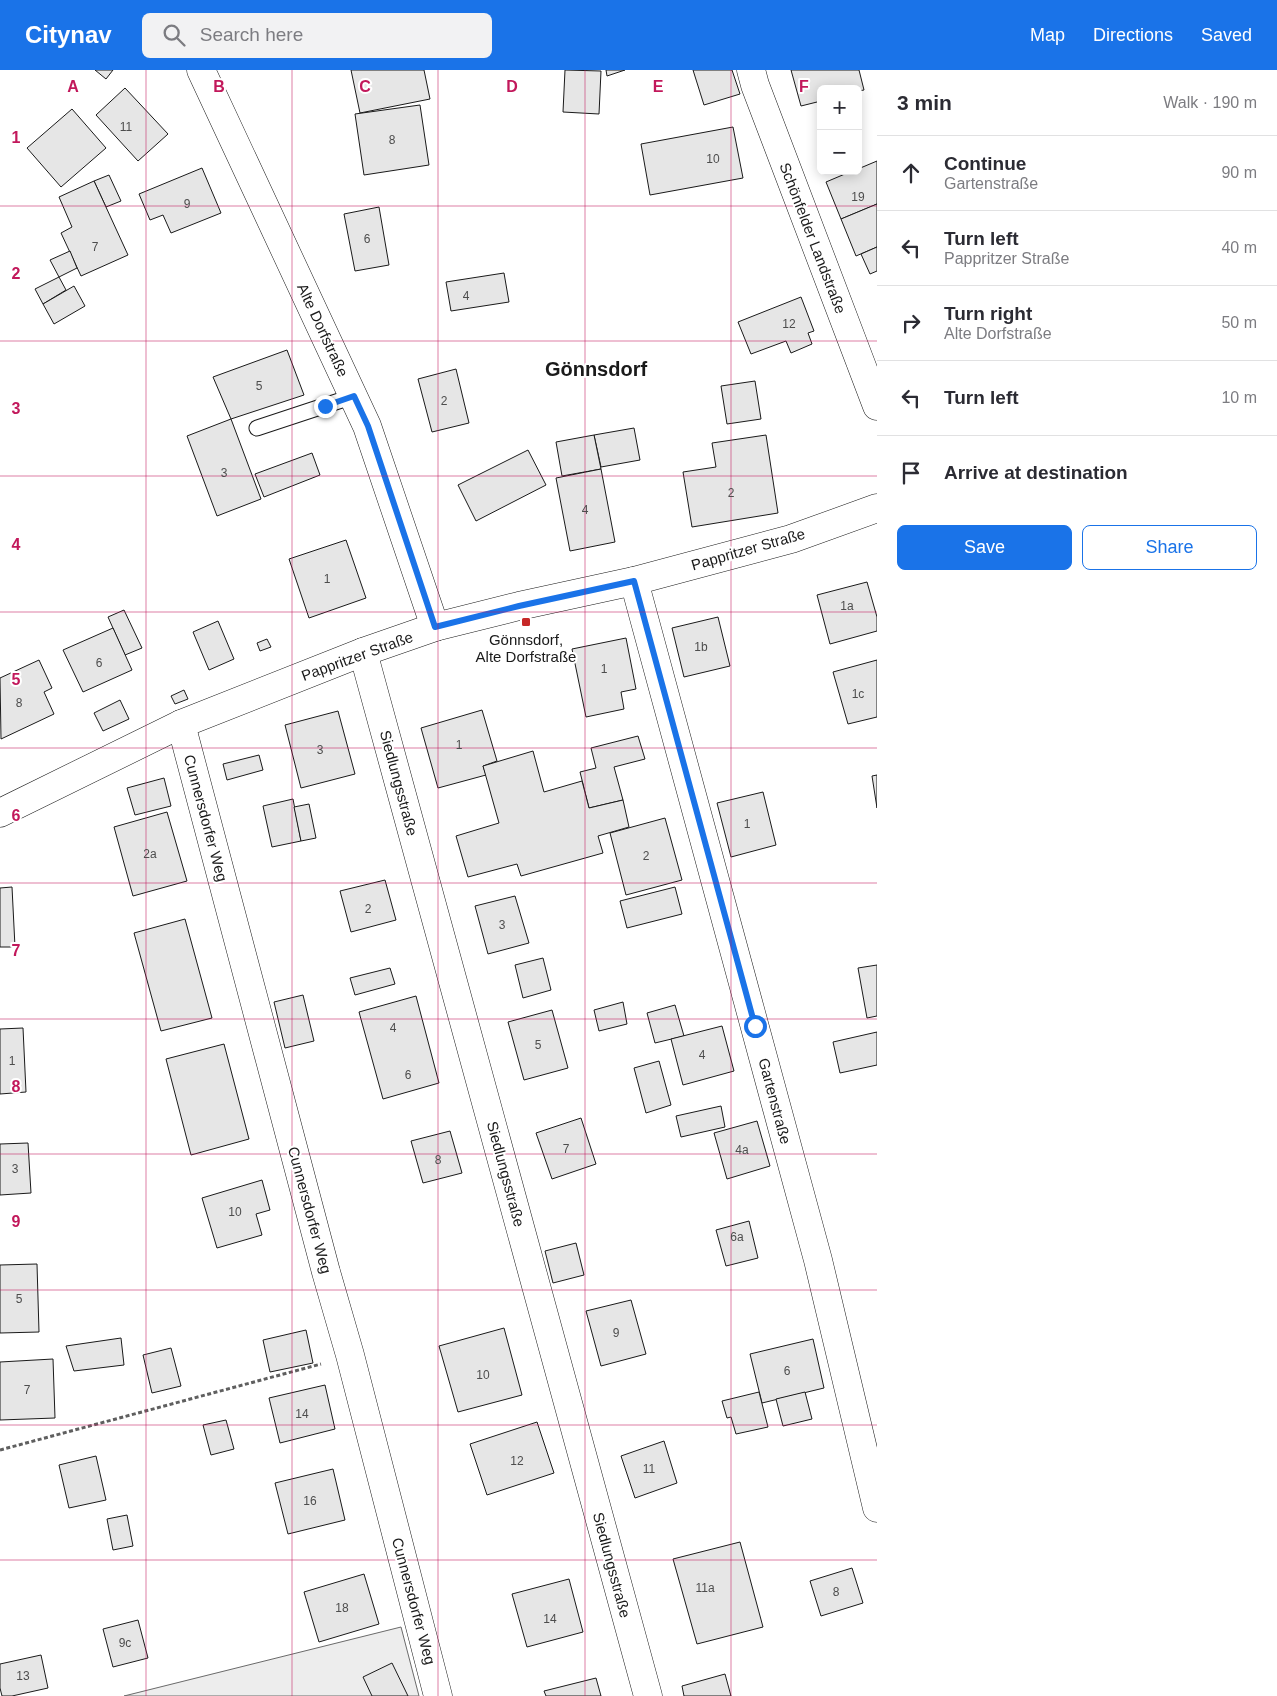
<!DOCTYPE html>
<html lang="en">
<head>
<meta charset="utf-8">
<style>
	:root { --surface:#fff; --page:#f2f2f3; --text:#2b2b33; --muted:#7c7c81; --line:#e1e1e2; --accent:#1a73e8 }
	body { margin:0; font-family:Arial,sans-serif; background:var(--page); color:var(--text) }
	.controls { position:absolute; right:15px; top:15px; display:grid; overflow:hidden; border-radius:8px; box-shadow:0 2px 12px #0003 }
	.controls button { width:45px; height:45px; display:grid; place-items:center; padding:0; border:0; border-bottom:1px solid var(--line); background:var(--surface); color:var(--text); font:25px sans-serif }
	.stop { position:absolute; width:15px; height:15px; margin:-11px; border:4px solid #1a73e8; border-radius:50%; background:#fff }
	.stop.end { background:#1a73e8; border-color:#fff; box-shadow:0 1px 5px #0008 }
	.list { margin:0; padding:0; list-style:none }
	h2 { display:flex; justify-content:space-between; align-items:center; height:65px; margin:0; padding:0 20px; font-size:21px }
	h2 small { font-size:16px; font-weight:400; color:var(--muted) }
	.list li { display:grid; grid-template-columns:32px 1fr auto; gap:15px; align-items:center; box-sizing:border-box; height:75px; padding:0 20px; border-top:1px solid var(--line) }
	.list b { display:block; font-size:19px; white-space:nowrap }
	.list p { margin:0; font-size:16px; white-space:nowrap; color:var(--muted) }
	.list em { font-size:16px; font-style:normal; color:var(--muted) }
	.actions { display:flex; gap:10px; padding:15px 20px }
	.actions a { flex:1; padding:11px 0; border:1px solid var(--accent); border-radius:8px; text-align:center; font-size:18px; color:var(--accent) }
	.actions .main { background:var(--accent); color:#fff }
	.icon { flex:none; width:28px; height:28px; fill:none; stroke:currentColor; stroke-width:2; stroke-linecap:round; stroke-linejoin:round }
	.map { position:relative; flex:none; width:877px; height:1626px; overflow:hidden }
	header { display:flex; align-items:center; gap:30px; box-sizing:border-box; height:70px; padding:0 25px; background:var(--accent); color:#fff }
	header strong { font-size:24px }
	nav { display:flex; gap:28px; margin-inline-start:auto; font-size:18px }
	.search { width:350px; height:45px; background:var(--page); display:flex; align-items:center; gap:12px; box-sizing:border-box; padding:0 18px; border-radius:8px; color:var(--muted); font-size:19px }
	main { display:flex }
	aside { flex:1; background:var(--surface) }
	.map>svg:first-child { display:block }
</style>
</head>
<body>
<header>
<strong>Citynav</strong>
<div class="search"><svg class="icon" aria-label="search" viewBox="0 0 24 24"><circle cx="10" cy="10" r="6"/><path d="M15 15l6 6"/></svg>Search here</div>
<nav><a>Map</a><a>Directions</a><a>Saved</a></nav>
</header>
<main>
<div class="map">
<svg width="877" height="1626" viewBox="0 0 877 1626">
	<rect width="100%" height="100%" fill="#fff"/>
	<path fill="#ededed" stroke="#6a6a6a" d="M401,1557L419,1626H124Z"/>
	<g fill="#e6e6e6" stroke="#1a1a1a">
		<path d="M95,0H113L106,9Z"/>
		<path d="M351,0H424L430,29L360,43Z"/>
		<path d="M565,0L601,1L599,44L563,42Z"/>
		<path d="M606,0H625L607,6Z"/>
		<path d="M693,0H732L740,24L704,35Z"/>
		<path d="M791,0H859L864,20L858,21V19H821V31L801,36Z"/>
		<path d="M125,18L168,64L138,91L96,45Z"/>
		<path d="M420,35L429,95L364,105L355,44Z"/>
		<path d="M72,39L106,78L61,117L27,78Z"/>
		<path d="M733,57L743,108L650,125L641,74Z"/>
		<path d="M877,91V134L841,149L826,112L852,101H858V99Z"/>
		<path d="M202,98L221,143L171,163L163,145L150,150L139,124Z"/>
		<path d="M109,105L121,131L106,137L94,111Z"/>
		<path d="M94,111L128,185L81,206L61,163L72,157L59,127Z"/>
		<path d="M877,134V177L856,186L841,149Z"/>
		<path d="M379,137L389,195L355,201L344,144Z"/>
		<path d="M877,177V201L870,204L861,184Z"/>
		<path d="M70,181L77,198L59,207L50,190Z"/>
		<path d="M504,203L509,232L451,241L446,212Z"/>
		<path d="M59,207L66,220L43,234L35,219Z"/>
		<path d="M74,216L85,236L54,254L43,234Z"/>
		<path d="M801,227L814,261L808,263L812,274L791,283L786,271L751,284L738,252Z"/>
		<path d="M287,280L304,325L231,349L213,307Z"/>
		<path d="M456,299L469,353L432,362L418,309Z"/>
		<path d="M755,311L761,349L727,354L721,316Z"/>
		<path d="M231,349L261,429L217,446L187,366Z"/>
		<path d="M634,358L640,390L601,397L594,365Z"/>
		<path d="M594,365L601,399L562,406L556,372Z"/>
		<path d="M766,365L778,443L692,457L683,402L716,397L712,373Z"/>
		<path d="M528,380L546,415L476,451L458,415Z"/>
		<path d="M312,383L320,405L264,427L255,404Z"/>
		<path d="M601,399L615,472L570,481L556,408Z"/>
		<path d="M346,470L366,528L309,548L289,489Z"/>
		<path d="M867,512L877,547V561L830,574L817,525Z"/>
		<path d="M124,540L142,578L125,585L108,547Z"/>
		<path d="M718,547L730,596L684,607L672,558Z"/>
		<path d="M218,551L234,589L209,600L193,562Z"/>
		<path d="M113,558L132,600L83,622L63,580Z"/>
		<path d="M626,568L636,619L621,622L624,639L586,647L572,579Z"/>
		<path d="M267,569L271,577L260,581L257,573Z"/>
		<path d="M39,590L52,618L44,622L54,644L1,669L0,608Z"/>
		<path d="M877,590V647L848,654L833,602Z"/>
		<path d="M184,620L188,629L175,634L171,626Z"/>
		<path d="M120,630L129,649L103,661L94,643Z"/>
		<path d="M482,640L497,691L483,696L486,705L438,718L421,658Z"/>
		<path d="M338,641L355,704L301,718L285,655Z"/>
		<path d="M638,666L645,689L614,697L623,730L589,738L580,702L596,698L591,678Z"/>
		<path d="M533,681L544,722L582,711L589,738L623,730L629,757L598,766L603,783L521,806L517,794L468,807L456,766L499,753L483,696Z"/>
		<path d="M259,685L263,700L227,710L223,694Z"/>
		<path d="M877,705V738L872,706Z"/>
		<path d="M164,708L171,736L135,745L127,718Z"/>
		<path d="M763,722L776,775L731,787L717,733Z"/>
		<path d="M293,729L301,771L272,777L263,736Z"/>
		<path d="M309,734L316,768L301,771L294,737Z"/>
		<path d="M167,742L187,811L133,826L114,757Z"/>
		<path d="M665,748L682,810L626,825L610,763Z"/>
		<path d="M385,810L396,850L351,862L340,821Z"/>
		<path d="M12,817L15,877H0V818Z"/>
		<path d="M675,817L682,844L627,858L620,831Z"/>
		<path d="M515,826L529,873L488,884L475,836Z"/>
		<path d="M185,849L212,948L161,961L134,863Z"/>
		<path d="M543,888L551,920L523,928L515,895Z"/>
		<path d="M877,895V946L867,948L858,898Z"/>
		<path d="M390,898L395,914L355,925L350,908Z"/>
		<path d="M303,925L314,971L285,978L274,932Z"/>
		<path d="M416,926L439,1013L383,1029L359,942Z"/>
		<path d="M623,932L627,954L599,961L594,940Z"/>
		<path d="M675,935L684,966L655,973L647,943Z"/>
		<path d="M552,940L568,998L524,1010L508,952Z"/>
		<path d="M722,956L734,1001L683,1015L671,969Z"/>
		<path d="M23,958L26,1022L0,1024V959Z"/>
		<path d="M877,962V995L840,1003L833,972Z"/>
		<path d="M224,974L249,1069L191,1085L166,989Z"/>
		<path d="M659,991L671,1035L646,1043L634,998Z"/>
		<path d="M721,1036L725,1057L681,1067L676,1046Z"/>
		<path d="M581,1048L596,1094L552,1109L536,1063Z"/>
		<path d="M757,1051L770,1096L727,1109L714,1063Z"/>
		<path d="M450,1061L462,1103L423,1113L411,1071Z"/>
		<path d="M28,1073L31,1123L0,1125V1074Z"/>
		<path d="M262,1110L270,1140L256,1144L262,1165L217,1178L202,1128Z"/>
		<path d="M749,1151L758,1188L726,1196L716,1160Z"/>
		<path d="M576,1173L584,1205L553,1213L545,1181Z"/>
		<path d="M37,1194L39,1262L0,1263V1195Z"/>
		<path d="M631,1230L646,1284L601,1296L586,1241Z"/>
		<path d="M504,1258L522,1325L458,1342L439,1276Z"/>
		<path d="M306,1260L313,1293L270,1302L263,1270Z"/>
		<path d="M121,1268L124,1295L74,1301L66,1276Z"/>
		<path d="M813,1269L824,1318L762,1333L750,1284Z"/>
		<path d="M171,1278L181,1316L152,1323L143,1285Z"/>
		<path d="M53,1289L55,1348L0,1350V1292Z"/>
		<path d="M325,1315L335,1359L280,1373L269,1328Z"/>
		<path d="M759,1322L768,1357L736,1364L731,1347L727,1348L722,1331Z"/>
		<path d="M805,1322L812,1349L783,1356L776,1329Z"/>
		<path d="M226,1350L234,1379L211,1385L203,1355Z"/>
		<path d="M537,1352L554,1403L487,1425L470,1374Z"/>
		<path d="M664,1371L677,1413L635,1428L621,1386Z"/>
		<path d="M96,1386L106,1430L69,1438L59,1395Z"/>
		<path d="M333,1399L345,1450L288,1464L275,1413Z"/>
		<path d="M127,1445L133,1476L113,1480L107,1449Z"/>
		<path d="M740,1472L763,1557L697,1574L673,1489Z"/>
		<path d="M852,1498L863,1533L821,1546L810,1511Z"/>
		<path d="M364,1504L379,1554L319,1572L304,1522Z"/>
		<path d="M569,1509L583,1562L527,1577L512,1524Z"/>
		<path d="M138,1550L148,1588L113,1597L103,1559Z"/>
		<path d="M41,1585L48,1618L12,1626H2L0,1618V1594Z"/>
		<path d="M392,1593L408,1626H372L363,1607Z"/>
		<path d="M725,1604L731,1626H684L682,1616Z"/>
		<path d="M596,1608L601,1626H546L544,1621Z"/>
	</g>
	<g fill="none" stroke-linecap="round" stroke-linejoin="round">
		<defs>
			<path id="service" d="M257,358L354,326"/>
			<g id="minor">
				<path d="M201,0L367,356L435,557"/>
				<path d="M634,511L818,1190L877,1438"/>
				<path d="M363,582L648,1626"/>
				<path d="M181,654L326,1202L350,1285L438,1626"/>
			</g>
			<g id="tertiary">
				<path d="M751,0L755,15L877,336"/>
				<path d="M0,743L181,654L363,582L435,557L519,536L634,511L791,469L877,438"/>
			</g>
		</defs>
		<use href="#service" stroke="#1a1a1a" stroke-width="17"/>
		<use href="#minor" stroke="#1a1a1a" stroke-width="29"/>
		<use href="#tertiary" stroke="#1a1a1a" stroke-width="29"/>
		<path stroke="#5f5f5f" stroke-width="3" stroke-dasharray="4 2.5" stroke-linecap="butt" d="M0,1380L321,1294"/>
		<use href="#service" stroke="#fff" stroke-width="15"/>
		<use href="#minor" stroke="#fff" stroke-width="28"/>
		<use href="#tertiary" stroke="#fff" stroke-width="28"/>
	</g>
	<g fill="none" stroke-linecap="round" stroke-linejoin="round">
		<path stroke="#1a73e8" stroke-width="6" d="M325,336L354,326L368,356L435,557L519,536L634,511L755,956"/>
	</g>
	<path fill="none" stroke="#c2185b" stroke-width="1" stroke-opacity="0.55" d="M146,0V1626M292,0V1626M438,0V1626M585,0V1626M731,0V1626M0,136H877M0,271H877M0,406H877M0,542H877M0,678H877M0,813H877M0,949H877M0,1084H877M0,1220H877M0,1355H877M0,1490H877"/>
	<rect fill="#c62828" stroke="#fff" stroke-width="2" x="521" y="547" width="10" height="10" rx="2.5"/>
	<g text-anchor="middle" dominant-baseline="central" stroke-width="4" stroke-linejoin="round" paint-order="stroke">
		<g font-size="12" fill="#4d4d4d">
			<text x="126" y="57">11</text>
			<text x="392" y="70">8</text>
			<text x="713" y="89">10</text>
			<text x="858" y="127">19</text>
			<text x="187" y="134">9</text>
			<text x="367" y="169">6</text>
			<text x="95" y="177">7</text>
			<text x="466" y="226">4</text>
			<text x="789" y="254">12</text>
			<text x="259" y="316">5</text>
			<text x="444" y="331">2</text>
			<text x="224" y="403">3</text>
			<text x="731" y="423">2</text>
			<text x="585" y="440">4</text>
			<text x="327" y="509">1</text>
			<text x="847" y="536">1a</text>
			<text x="701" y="577">1b</text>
			<text x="99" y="593">6</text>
			<text x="604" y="599">1</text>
			<text x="858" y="624">1c</text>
			<text x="19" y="633">8</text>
			<text x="459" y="675">1</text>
			<text x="320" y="680">3</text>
			<text x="747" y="754">1</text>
			<text x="150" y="784">2a</text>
			<text x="646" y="786">2</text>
			<text x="368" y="839">2</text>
			<text x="502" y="855">3</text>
			<text x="393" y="958">4</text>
			<text x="538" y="975">5</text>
			<text x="702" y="985">4</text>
			<text x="12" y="991">1</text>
			<text x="408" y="1005">6</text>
			<text x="566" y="1079">7</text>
			<text x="742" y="1080">4a</text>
			<text x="438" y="1090">8</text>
			<text x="15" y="1099">3</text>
			<text x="235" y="1142">10</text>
			<text x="737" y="1167">6a</text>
			<text x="19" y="1229">5</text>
			<text x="616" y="1263">9</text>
			<text x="787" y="1301">6</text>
			<text x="483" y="1305">10</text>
			<text x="27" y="1320">7</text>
			<text x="302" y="1344">14</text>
			<text x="517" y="1391">12</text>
			<text x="649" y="1399">11</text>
			<text x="310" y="1431">16</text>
			<text x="705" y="1518">11a</text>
			<text x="836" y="1522">8</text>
			<text x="342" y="1538">18</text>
			<text x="550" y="1549">14</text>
			<text x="125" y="1573">9c</text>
			<text x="23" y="1606">13</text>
		</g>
		<g font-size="15" fill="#1a1a1a" stroke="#fff">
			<text transform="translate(813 168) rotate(69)">Schönfelder Landstraße</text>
			<text transform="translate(323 260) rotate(65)">Alte Dorfstraße</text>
			<text transform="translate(748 479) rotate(-16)">Pappritzer Straße</text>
			<text transform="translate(357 586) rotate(-20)">Pappritzer Straße</text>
			<text transform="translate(399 713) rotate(75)">Siedlungsstraße</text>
			<text transform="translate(206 748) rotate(75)">Cunnersdorfer Weg</text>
			<text transform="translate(775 1031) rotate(75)">Gartenstraße</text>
			<text transform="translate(506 1104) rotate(75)">Siedlungsstraße</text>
			<text transform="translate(310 1140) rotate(75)">Cunnersdorfer Weg</text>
			<text transform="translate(612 1495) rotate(75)">Siedlungsstraße</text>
			<text transform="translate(414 1531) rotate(75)">Cunnersdorfer Weg</text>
		</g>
		<g font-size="15" fill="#1a1a1a" stroke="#fff">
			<text x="526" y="569">Gönnsdorf,<tspan x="526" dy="17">Alte Dorfstraße</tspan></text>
		</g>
		<g font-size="20" font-weight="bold" fill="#1a1a1a" stroke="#fff">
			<text x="596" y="299">Gönnsdorf</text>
		</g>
	</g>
	<g font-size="16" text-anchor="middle" font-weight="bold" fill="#c2185b" stroke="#fff" stroke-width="4" stroke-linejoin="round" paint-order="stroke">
		<text x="73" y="22">A</text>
		<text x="219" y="22">B</text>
		<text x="365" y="22">C</text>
		<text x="512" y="22">D</text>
		<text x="658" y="22">E</text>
		<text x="804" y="22">F</text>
		<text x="16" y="73">1</text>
		<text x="16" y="209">2</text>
		<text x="16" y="344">3</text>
		<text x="16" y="480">4</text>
		<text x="16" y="615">5</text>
		<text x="16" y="751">6</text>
		<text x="16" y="886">7</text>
		<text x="16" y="1022">8</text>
		<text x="16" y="1157">9</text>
	</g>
</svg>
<div class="controls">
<button>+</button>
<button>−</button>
</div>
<div class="stop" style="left:755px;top:956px"></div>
<div class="stop end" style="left:325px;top:336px"></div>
</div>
<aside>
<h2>3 min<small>Walk · 190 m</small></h2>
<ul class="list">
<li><svg class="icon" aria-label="ahead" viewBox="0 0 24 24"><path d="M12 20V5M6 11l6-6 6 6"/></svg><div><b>Continue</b><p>Gartenstraße</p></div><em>90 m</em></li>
<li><svg class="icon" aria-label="left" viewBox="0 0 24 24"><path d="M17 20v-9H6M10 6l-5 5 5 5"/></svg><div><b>Turn left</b><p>Pappritzer Straße</p></div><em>40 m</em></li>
<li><svg class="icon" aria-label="right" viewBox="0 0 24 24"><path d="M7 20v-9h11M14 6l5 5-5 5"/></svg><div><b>Turn right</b><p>Alte Dorfstraße</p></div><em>50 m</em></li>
<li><svg class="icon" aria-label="left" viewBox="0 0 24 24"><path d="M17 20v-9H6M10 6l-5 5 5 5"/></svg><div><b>Turn left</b></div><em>10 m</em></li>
<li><svg class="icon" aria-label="arrive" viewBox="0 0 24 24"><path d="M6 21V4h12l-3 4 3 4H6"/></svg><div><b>Arrive at destination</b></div></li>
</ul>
<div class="actions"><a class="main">Save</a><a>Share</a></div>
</aside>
</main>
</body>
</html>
